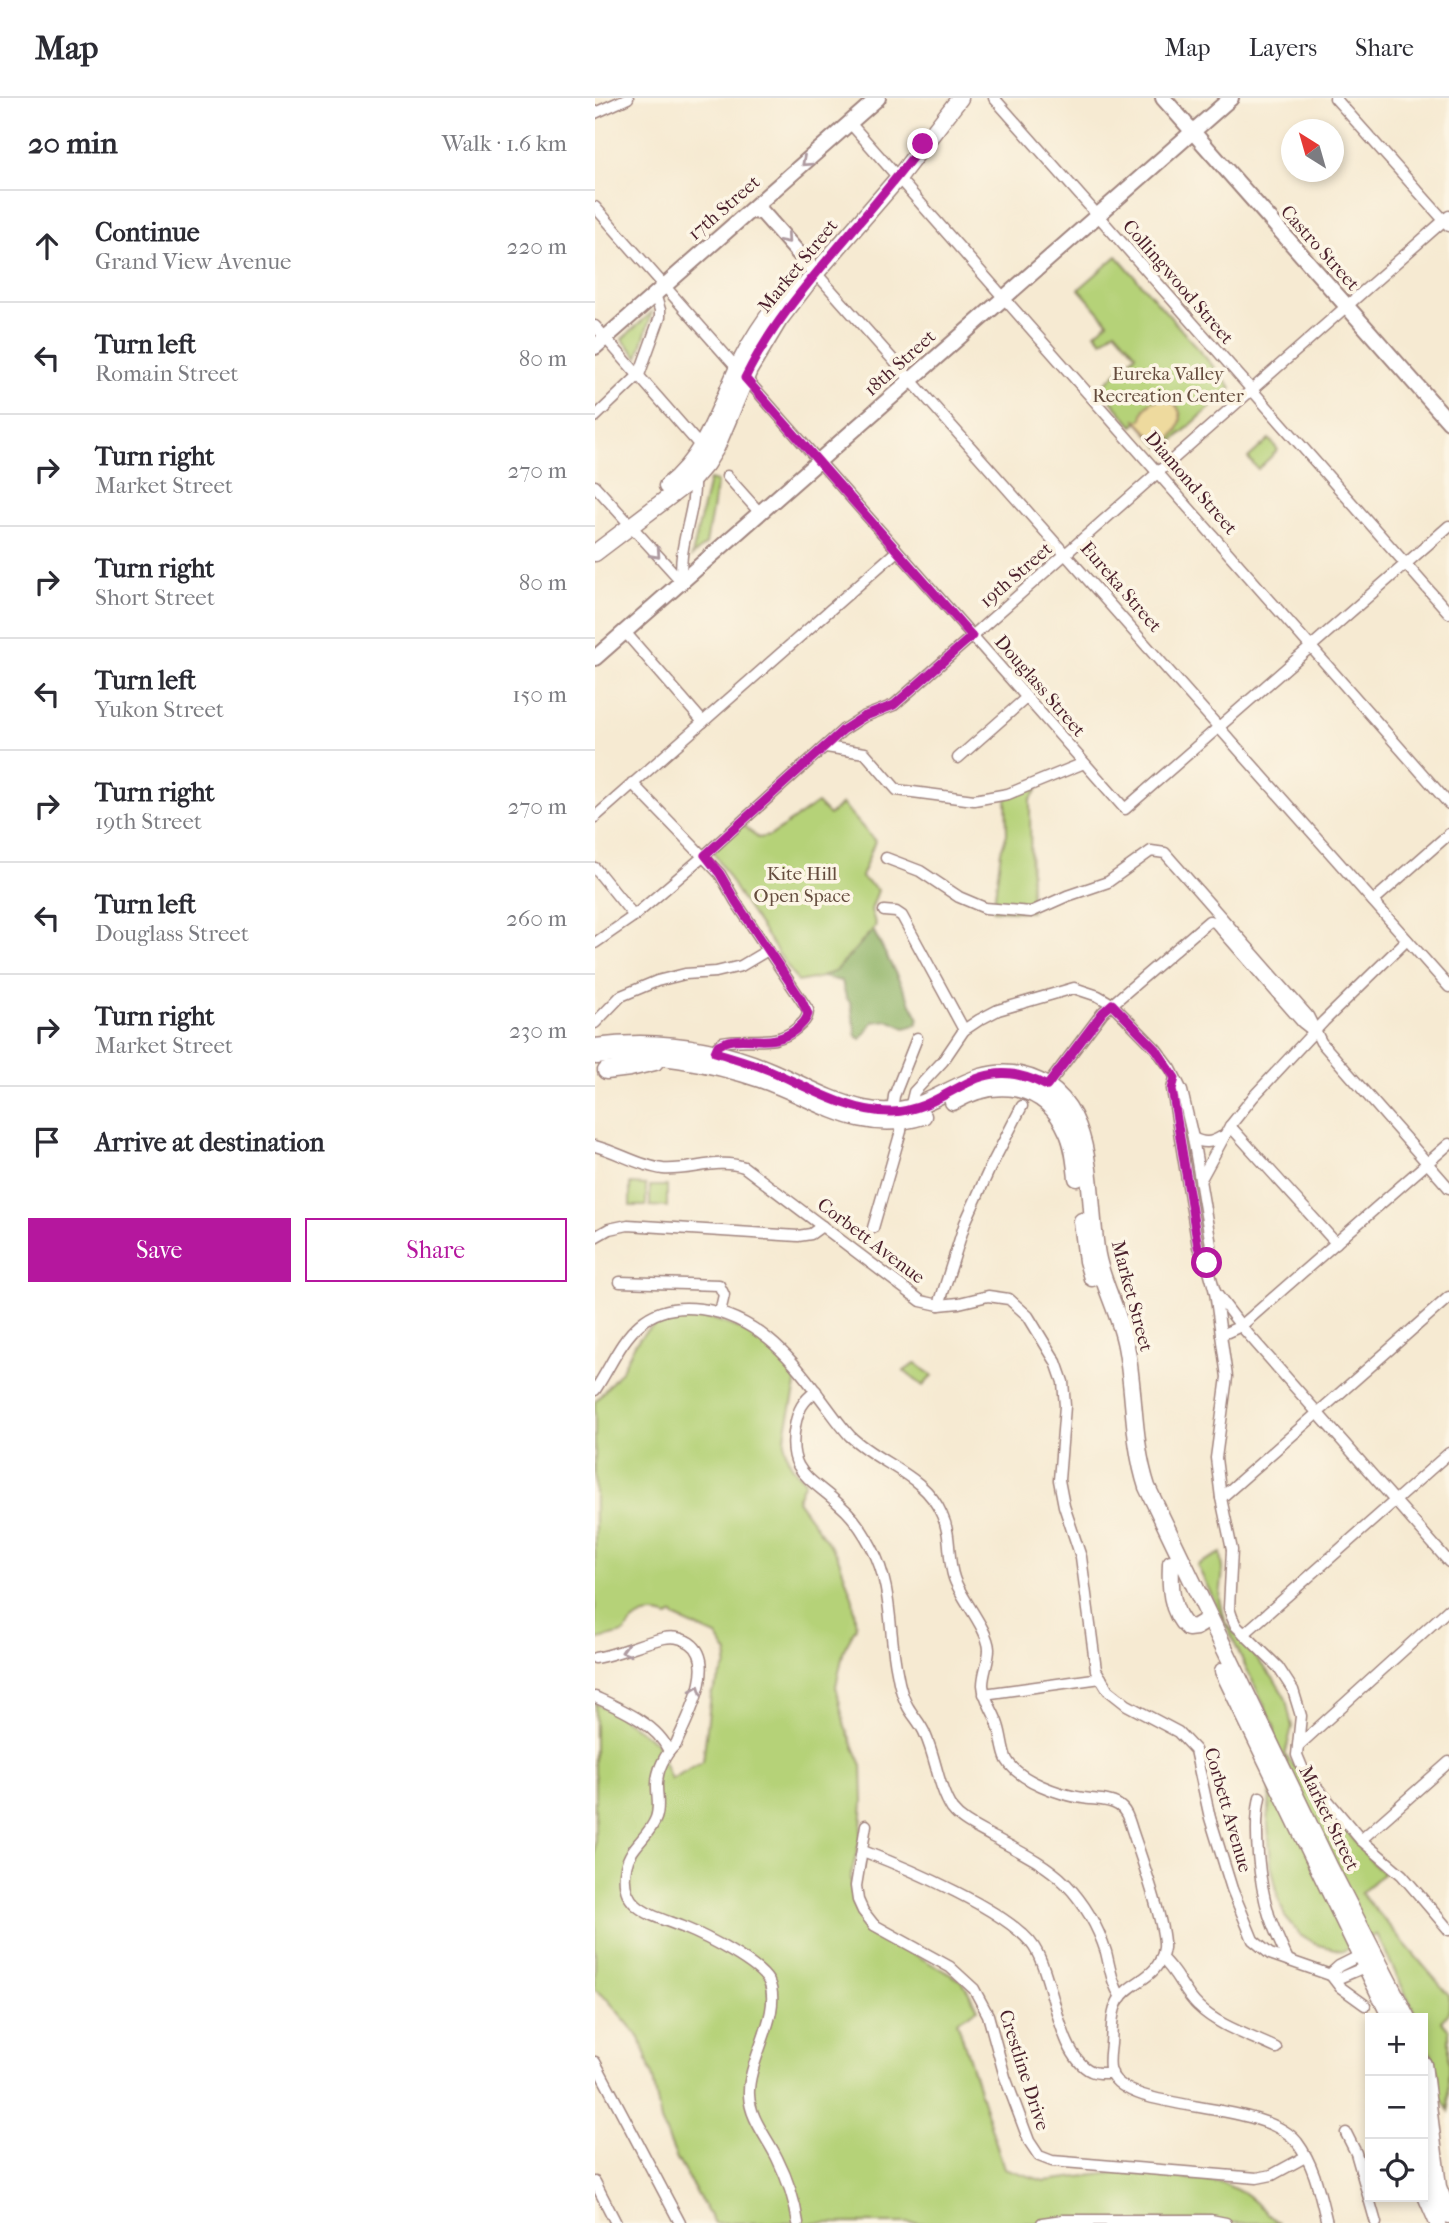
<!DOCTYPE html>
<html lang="en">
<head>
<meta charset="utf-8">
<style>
	:root { --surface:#fff; --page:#f7f7f7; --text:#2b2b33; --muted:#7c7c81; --line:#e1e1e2; --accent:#b5179e }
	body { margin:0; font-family:"IM FELL French Canon",serif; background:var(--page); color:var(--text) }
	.controls { position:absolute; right:21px; bottom:21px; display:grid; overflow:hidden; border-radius:0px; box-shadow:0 4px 10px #0003 }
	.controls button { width:63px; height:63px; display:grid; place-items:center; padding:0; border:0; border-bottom:2px solid var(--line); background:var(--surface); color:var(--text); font:35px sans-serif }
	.compass { position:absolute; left:686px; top:21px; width:63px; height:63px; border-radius:50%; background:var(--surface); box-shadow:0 4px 10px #0003; rotate:323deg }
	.stop { position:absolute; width:21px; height:21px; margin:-16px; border:5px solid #b5179e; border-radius:50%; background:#fff }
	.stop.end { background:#b5179e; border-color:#fff; box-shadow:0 2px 7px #0008 }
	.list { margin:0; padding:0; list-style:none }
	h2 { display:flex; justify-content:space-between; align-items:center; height:91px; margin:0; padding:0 28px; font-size:30px }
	h2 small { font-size:23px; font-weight:400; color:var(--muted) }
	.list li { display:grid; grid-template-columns:46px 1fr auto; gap:21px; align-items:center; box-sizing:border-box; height:112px; padding:0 28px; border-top:2px solid var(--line) }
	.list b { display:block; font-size:26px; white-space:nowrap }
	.list p { margin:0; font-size:23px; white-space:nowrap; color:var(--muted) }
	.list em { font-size:23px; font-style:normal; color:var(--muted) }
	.actions { display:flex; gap:14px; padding:21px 28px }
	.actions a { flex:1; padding:16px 0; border:2px solid var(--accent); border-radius:0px; text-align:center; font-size:24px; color:var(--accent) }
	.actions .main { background:var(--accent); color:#fff }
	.icon { flex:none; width:38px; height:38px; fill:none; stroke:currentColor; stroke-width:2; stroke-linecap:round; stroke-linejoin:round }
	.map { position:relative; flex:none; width:854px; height:2125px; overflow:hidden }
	header { display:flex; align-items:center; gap:42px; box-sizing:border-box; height:98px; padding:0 35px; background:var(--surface); border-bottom:2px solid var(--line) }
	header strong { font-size:33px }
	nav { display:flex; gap:38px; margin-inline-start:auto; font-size:24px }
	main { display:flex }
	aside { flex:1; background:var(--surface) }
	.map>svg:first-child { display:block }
</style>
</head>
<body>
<header>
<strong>Map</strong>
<nav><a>Map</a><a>Layers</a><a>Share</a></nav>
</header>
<main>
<aside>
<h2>20 min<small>Walk · 1.6 km</small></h2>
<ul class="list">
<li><svg class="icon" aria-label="ahead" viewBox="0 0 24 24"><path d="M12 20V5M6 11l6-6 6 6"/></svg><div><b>Continue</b><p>Grand View Avenue</p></div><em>220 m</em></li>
<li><svg class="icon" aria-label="left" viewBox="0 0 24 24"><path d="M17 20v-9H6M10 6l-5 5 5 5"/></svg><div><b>Turn left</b><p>Romain Street</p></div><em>80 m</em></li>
<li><svg class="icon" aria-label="right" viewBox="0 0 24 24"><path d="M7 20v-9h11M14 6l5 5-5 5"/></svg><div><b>Turn right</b><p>Market Street</p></div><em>270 m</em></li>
<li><svg class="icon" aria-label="right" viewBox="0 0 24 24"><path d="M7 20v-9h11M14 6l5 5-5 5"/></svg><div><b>Turn right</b><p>Short Street</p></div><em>80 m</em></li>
<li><svg class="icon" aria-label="left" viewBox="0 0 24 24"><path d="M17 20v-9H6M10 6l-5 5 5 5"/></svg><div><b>Turn left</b><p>Yukon Street</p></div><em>150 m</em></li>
<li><svg class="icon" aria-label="right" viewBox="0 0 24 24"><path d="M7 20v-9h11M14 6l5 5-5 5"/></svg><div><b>Turn right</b><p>19th Street</p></div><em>270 m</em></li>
<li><svg class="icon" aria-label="left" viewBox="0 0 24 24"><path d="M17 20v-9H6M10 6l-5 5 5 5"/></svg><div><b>Turn left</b><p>Douglass Street</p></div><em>260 m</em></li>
<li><svg class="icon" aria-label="right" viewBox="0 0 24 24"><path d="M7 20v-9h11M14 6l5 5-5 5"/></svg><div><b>Turn right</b><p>Market Street</p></div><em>230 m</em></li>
<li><svg class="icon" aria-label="arrive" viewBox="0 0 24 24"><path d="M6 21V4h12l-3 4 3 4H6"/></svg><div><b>Arrive at destination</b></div></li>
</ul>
<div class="actions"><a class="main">Save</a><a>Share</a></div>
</aside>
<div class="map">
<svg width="854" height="2125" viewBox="0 0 854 2125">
	<rect width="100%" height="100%" fill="#fcf5e5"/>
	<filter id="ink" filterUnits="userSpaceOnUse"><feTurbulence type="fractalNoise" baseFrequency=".0143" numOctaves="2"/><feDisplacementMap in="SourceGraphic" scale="14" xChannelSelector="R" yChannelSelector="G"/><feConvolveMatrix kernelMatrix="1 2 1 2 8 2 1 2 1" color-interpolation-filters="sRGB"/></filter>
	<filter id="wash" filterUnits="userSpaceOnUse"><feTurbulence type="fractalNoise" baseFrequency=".00686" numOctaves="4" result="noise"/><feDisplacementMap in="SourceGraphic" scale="28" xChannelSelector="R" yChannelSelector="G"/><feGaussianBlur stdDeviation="1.57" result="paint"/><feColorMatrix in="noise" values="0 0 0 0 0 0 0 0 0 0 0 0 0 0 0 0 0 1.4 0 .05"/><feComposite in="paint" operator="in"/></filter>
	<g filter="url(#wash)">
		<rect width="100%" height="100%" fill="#f6ead2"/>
		<g fill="#b5d278" stroke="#807852" stroke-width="2">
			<path d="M522,158L637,290L578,343L575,340L565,349L543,324L538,328L505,290L541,256L520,232L507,243L500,235L513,224L484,191Z"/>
			<path d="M57,214L43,259L27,241Z"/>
			<path d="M674,341L683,352L663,371L653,360Z"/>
			<path d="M114,382L122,384L111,446L97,458Z"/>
			<path d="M442,685L443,690L435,702L436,814L398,812L406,753L412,736L411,696Z"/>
			<path d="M222,705L234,717L247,706L280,743L266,779L283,792L276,812L281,828L241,873L227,879L203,884L147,802L119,755L121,750L147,726L163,740L175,738Z"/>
			<path d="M35,1086L51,1087V1108H35Z"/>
			<path d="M55,1088H72V1109L55,1108Z"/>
			<path d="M94,1215C125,1221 198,1246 201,1285C201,1291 198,1299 197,1306C189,1340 182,1357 210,1383L202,1402L243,1459L258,1501L261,1529L249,1551L241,1588L250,1629L267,1667L268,1704L265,1742L256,1777V1796L264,1817L276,1832L367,1883L383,1911L362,1923L409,2070L449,2083L527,2074L626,2084L652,2097L683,2125H119L82,2061L66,2023L58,1981L45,1940L13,1902L0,1892V1605L15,1612L61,1644L76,1681L108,1663L116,1596L130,1570L133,1556L121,1538L81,1520L78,1516L74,1519C54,1512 40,1517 29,1535L0,1542V1304L26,1273L40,1246L51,1233L75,1219Z"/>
			<path d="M321,1265L337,1278L328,1288L309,1273Z"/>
			<path d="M626,1455L628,1471L625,1500L630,1524L679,1581L691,1601L697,1629L690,1657L781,1769L789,1775L766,1795L854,1897V1915L846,1923L854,1932V2013L844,1997L843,1976L828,1933V1920H822L782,1836L748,1853L724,1847L706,1838L690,1819L684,1802L676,1766L673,1725L680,1630L602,1467Z"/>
		</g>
		<path fill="#90b468" stroke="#6d6a4a" stroke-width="2" d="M278,832L324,921L321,927L310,930L293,922L278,924L266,941L261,938L256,906L251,899L247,883L227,879L241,873Z"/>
		<path fill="#eeda9e" stroke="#9c7c64" stroke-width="2" d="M565,301L579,305C591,318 586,330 575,341L557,339L541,322H547C548,311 553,303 565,301Z"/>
	</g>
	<g filter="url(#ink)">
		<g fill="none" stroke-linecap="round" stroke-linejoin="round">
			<defs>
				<g id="street">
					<path d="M399,0L854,515"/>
					<path d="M740,0L854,128"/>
					<path d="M0,15L33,0"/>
					<path d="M255,25L854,706"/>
					<path d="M0,109L530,711L854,428"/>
					<path d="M221,175L854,889"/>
					<path d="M0,228L107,350"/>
					<path d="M0,319L44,277L65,219V212L60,196"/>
					<path d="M132,378L165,415"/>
					<path d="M0,388L87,484"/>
					<path d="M87,484C82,446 101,416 99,380"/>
					<path d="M30,534L108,624"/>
					<path d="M231,649L270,655L302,692L379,702L413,696L489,665"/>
					<path d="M363,660L431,600"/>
					<path d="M37,685L125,776L141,804L213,912C213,921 208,925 202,930C180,950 153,938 127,944L121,950L120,958"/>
					<path d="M0,719L302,453"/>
					<path d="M291,760L325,773L364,799L390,810L436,814L472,798L513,784L556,753L570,755L713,918L726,944L854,1090"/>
					<path d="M0,770L39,818"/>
					<path d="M778,803L854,736"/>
					<path d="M289,813L301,814L307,818L369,932"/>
					<path d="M0,845L39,818L110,757L248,632L268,619L299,607L854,118"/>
					<path d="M0,925L26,898L62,883L90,876L121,874L146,868L173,852"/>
					<path d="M580,980L577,991L603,1149L612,1165L620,1194L632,1279L621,1360L626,1400L637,1452L634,1510L637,1519L641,1528L683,1569L698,1592L706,1618L702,1657L709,1674L766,1742L807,1777L854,1832"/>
					<path d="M452,988L508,914L614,823L620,824L707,924L716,931"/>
					<path d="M315,1010L319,994L348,963L369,932L384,922L403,912L479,890L503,898L517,906L561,951L576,971L587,993L598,1040L616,1147L612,1165"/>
					<path d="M297,1014L299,998L322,940"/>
					<path d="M635,1028L741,1145"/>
					<path d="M598,1040C609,1046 616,1045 626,1039"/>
					<path d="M0,1048C23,1054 44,1068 68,1071C96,1073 122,1060 149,1069L326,1203L344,1207L364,1205L393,1198L414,1201L433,1218L461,1264L468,1284L470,1308L464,1382L469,1408L486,1459L501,1572L513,1592L532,1607L583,1634L600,1652L615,1720L637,1791L658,1842L675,1856L744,1880L775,1867"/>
					<path d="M606,1081L635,1028L659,998L729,923L812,842"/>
					<path d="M278,1130L306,1033L307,1024"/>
					<path d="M0,1139L14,1131L33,1127L203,1138L216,1136L227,1128"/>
					<path d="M25,1184L124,1187L129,1197L125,1214"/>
					<path d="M620,1194L646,1228L854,1464"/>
					<path d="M344,1207L370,1125L395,1070L427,1008"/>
					<path d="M626,1237L646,1228L854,1046"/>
					<path d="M0,1292C15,1270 25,1243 45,1226C62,1211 84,1208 106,1211C159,1218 194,1256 224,1298C234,1311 244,1326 255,1338C285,1367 330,1376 347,1417C357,1438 352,1460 359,1480C365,1499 393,1531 394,1551C394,1563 388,1575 388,1587C389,1602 399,1613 403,1627C407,1638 407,1652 412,1662C424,1683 466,1697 488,1700C499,1702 514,1701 523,1707C532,1712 534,1723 537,1732C545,1756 571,1828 569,1850C564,1882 536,1881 523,1903C516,1916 517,1932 516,1946C515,1955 513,1966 516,1975C534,2016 667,2001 702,2044C720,2068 725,2097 732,2125"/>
					<path d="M221,1293C208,1303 203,1311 200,1328C191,1376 217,1380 246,1408C259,1419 269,1435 277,1450C298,1490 293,1531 302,1574C304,1586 307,1599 313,1609C318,1618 326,1626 330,1636C341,1660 343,1689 357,1711C367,1724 382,1730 396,1738C422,1752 450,1765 471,1786C490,1806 503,1829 511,1854C515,1870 517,1886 526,1899"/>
					<path d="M626,1400L854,1199"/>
					<path d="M649,1536L854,1355"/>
					<path d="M0,1560C24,1556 45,1545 69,1540C78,1538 87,1540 95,1545C124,1565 91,1622 81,1646C70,1656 61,1673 62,1689C62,1699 65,1709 61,1720C54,1739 35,1748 31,1769C22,1813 62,1818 90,1830C110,1838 165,1866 174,1884C188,1915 152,1963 154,1997C155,2021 172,2039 182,2060C192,2080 200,2103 203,2125"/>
					<path d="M389,1596L506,1580"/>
					<path d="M0,1599C26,1611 62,1626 74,1653"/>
					<path d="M703,1648L854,1511"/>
					<path d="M665,1699C658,1732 664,1784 674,1817C679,1832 686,1847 693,1862"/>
					<path d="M271,1727L261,1788L263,1802L268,1813L279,1827L355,1869L379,1891L393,1917L410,1979L434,2043L444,2058L457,2063L662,2080L677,2077L710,2059"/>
					<path d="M766,1742L854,1664"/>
					<path d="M268,1753C310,1769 415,1813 439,1849C459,1880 463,1958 496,1973C502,1976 510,1975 517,1975"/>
					<path d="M566,1860C582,1873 588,1894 603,1908C623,1928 656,1938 681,1950"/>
					<path d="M735,1876L744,1868L770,1855"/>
					<path d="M735,1876L745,1889L770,1907"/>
					<path d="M0,1964L85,2125"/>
					<path d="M751,2035L761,2055L781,2125"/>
					<path d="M0,2084L21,2125"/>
					<path d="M447,2125L468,2122H616L631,2125"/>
				</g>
				<g id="secondary">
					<path d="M568,0L854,324"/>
					<path d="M155,113L167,114L221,175"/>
					<path d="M0,249L283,0"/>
					<path d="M0,560L636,0"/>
				</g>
				<g id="primary">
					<path d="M72,388C113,356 124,308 146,263C160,235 178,210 198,187"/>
					<path d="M0,455L99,380L111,366L121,350L154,272L184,222L214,183L303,80L365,0"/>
					<path d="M0,949C61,941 119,949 176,973C206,986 237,1004 269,1011C335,1026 365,965 425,977C505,994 491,1096 502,1157C508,1188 525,1216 531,1248C540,1294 537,1343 552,1389L735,1770L812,1920"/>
					<path d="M1,958C51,952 119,965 165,981C222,1000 265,1038 328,1018"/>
					<path d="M11,973L35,970L60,964"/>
					<path d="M358,1004C400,979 450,984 472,1033C479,1047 480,1064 482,1080"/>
					<path d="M487,1123L492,1163L497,1180"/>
					<path d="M576,1465C575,1487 575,1514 593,1530L601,1529L611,1523L612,1516"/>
					<path d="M628,1573L796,1920"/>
					<path d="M828,1966L843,2089L854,2117"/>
					<path d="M828,2082L832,2100L843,2125"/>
				</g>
			</defs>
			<use href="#street" stroke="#a0847e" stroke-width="13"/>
			<use href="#secondary" stroke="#a0847e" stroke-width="18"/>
			<use href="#primary" stroke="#a0847e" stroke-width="19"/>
			<use href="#street" stroke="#fff" stroke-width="10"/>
			<use href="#secondary" stroke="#fff" stroke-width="14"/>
			<use href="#primary" stroke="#fff" stroke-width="16"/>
		</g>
		<defs><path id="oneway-chevron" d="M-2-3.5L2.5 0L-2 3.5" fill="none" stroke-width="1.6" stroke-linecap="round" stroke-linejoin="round" transform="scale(1.75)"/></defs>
		<g stroke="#ae9aa0">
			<use href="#oneway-chevron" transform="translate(211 64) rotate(138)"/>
			<use href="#oneway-chevron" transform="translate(191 141) rotate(49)"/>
			<use href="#oneway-chevron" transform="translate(61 456) rotate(48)"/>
			<use href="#oneway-chevron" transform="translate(31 1553) rotate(163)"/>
			<use href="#oneway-chevron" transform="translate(102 1592) rotate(-69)"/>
		</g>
	</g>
	<g fill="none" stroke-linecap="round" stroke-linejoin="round" filter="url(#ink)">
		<path stroke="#b5179e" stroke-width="9" d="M328,46C306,74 284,102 260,129C220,177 178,223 150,280L377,538L299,607L268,619L248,632L110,757L125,776L141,804L206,901L213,916C211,922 209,924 204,929C174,955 151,932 123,947L120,954C139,960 158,965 176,973C213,989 255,1015 297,1014C359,1011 380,950 452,988L508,914L517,906L561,951L580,980L577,991L603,1149L612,1165"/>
	</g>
	<g text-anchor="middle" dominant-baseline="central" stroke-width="7" stroke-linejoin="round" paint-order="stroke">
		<g font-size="19" fill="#4a1f2b" stroke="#fcf5e5">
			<text transform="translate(129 110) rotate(-41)">17th Street</text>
			<text transform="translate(725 150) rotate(48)">Castro Street</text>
			<text transform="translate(203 168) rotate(-51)">Market Street</text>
			<text transform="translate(583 184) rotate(49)">Collingwood Street</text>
			<text transform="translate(305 265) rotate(-42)">18th Street</text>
			<text transform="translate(596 385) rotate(49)">Diamond Street</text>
			<text transform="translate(421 477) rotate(-41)">19th Street</text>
			<text transform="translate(526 489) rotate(49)">Eureka Street</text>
			<text transform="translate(445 588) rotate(49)">Douglass Street</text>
			<text transform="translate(276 1143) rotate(37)">Corbett Avenue</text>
			<text transform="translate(537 1198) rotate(75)">Market Street</text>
			<text transform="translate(633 1712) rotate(74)">Corbett Avenue</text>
			<text transform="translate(734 1720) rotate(64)">Market Street</text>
			<text transform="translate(429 1972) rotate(72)">Crestline Drive</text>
		</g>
		<g font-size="19" fill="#654c3e" stroke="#fcf5e5">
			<text x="573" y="276">Eureka Valley<tspan x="573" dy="22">Recreation Center</tspan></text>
			<text x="207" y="776">Kite Hill<tspan x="207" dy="22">Open Space</tspan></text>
		</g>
	</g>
</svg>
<div class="controls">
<button>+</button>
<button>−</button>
<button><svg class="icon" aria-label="locate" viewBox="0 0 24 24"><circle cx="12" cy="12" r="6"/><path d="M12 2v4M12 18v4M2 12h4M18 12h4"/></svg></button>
</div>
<svg class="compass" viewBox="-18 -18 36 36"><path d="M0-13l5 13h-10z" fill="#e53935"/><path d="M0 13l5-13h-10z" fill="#7c7c81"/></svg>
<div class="stop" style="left:612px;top:1165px"></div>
<div class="stop end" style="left:328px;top:46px"></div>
</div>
</main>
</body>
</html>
